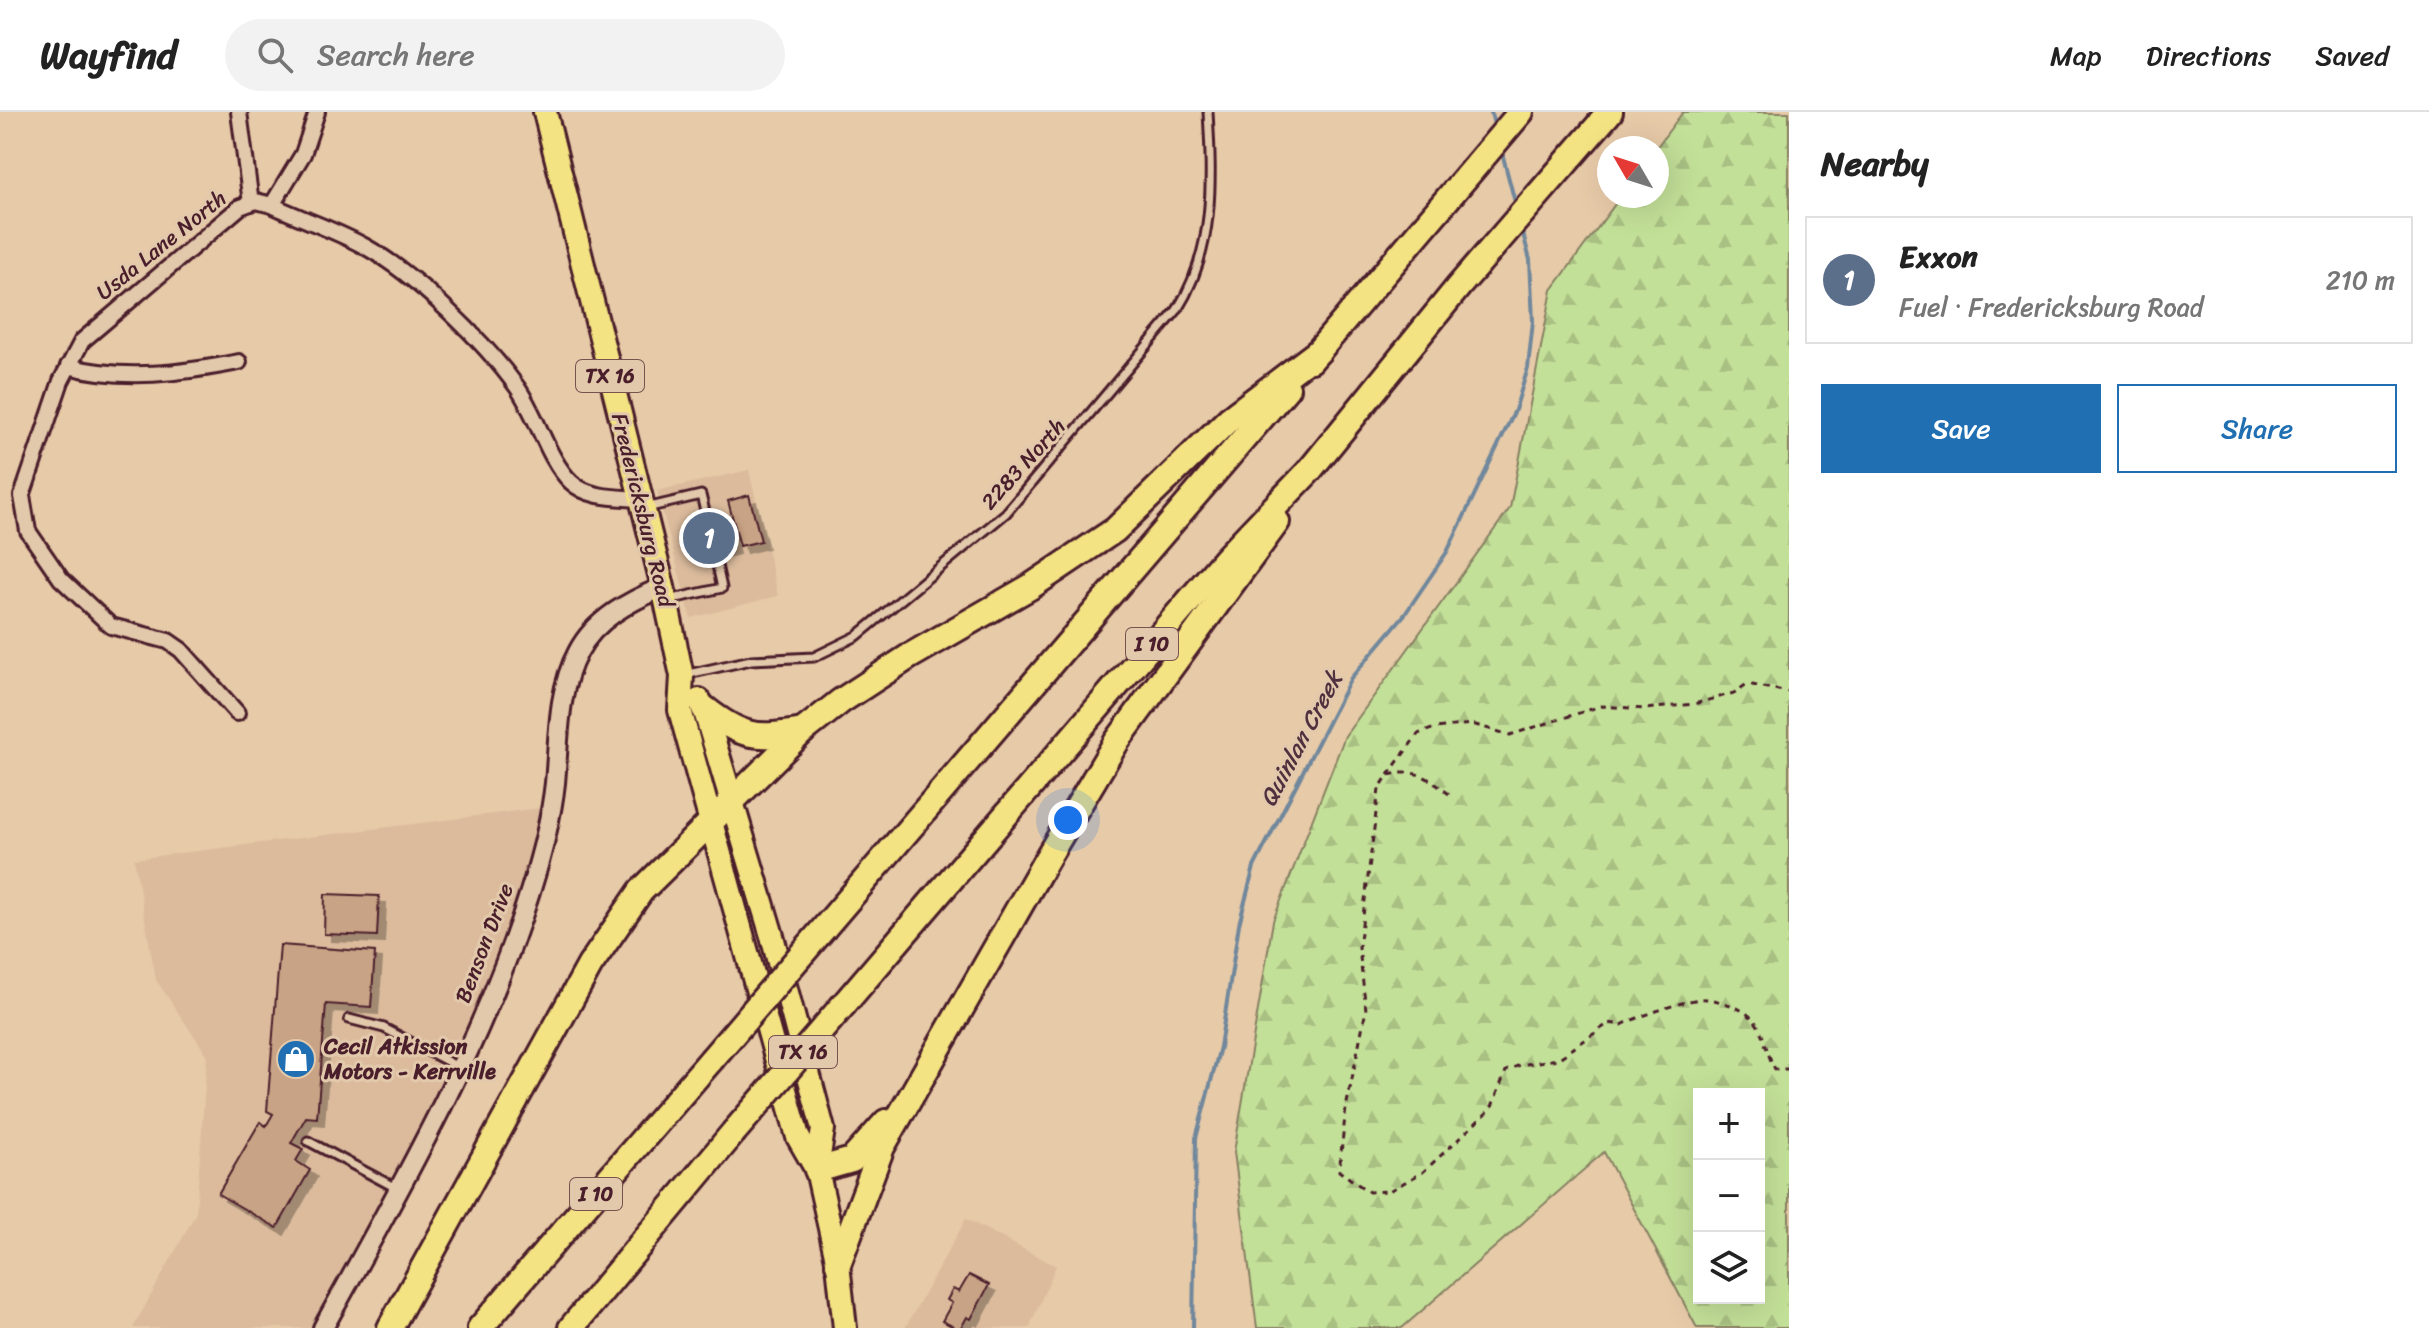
<!DOCTYPE html>
<html lang="en">
<head>
<meta charset="utf-8">
<style>
	:root { --surface:#fff; --page:#f2f2f2; --text:#222; --muted:#767676; --line:#e0e0e0; --accent:#1f6fb2 }
	body { margin:0; font-family:Sriracha,sans-serif; background:var(--page); color:var(--text) }
	.controls { position:absolute; right:24px; bottom:24px; display:grid; overflow:hidden; border-radius:0px; box-shadow:0 8px 32px #0002 }
	.controls button { width:72px; height:72px; display:grid; place-items:center; padding:0; border:0; border-bottom:2px solid var(--line); background:var(--surface); color:var(--text); font:40px sans-serif }
	.compass { position:absolute; left:1597px; top:24px; width:72px; height:72px; border-radius:50%; background:var(--surface); box-shadow:0 8px 32px #0002; rotate:309deg }
	.you { position:absolute; left:1068px; top:708px; width:28px; height:28px; margin:-20px; border:6px solid #fff; border-radius:50%; background:#1a73e8; box-shadow:0 0 0 12px #1a73e833 }
	.badge { display:grid; place-items:center; width:52px; height:52px; border-radius:50%; background:var(--accent); color:#fff; font-size:26px; font-weight:700 }
	.pin { position:absolute; translate:-50% -50%; border:4px solid #fff; box-shadow:0 2px 8px #0006 }
	.list { margin:0; padding:0; list-style:none }
	h2 { display:flex; justify-content:space-between; align-items:center; height:104px; margin:0; padding:0 32px; font-size:34px }
	h2 small { font-size:26px; font-weight:400; color:var(--muted) }
	.list li { display:grid; grid-template-columns:52px 1fr auto; gap:24px; align-items:center; box-sizing:border-box; height:128px; margin:0 16px 16px; padding:0 16px; border:2px solid var(--line); border-radius:0px }
	.list b { display:block; font-size:30px; white-space:nowrap }
	.list p { margin:0; font-size:26px; white-space:nowrap; color:var(--muted) }
	.list em { font-size:26px; font-style:normal; color:var(--muted) }
	.actions { display:flex; gap:16px; padding:24px 32px }
	.actions a { flex:1; padding:18px 0; border:2px solid var(--accent); border-radius:0px; text-align:center; font-size:28px; color:var(--accent) }
	.actions .main { background:var(--accent); color:#fff }
	.icon { flex:none; width:44px; height:44px; fill:none; stroke:currentColor; stroke-width:2; stroke-linecap:round; stroke-linejoin:round }
	.map { position:relative; flex:none; width:1789px; height:1216px; overflow:hidden }
	header { display:flex; align-items:center; gap:48px; box-sizing:border-box; height:112px; padding:0 40px; background:var(--surface); border-bottom:2px solid var(--line) }
	header strong { font-size:38px }
	nav { display:flex; gap:44px; margin-inline-start:auto; font-size:28px }
	.search { width:560px; height:72px; background:var(--page); display:flex; align-items:center; gap:20px; box-sizing:border-box; padding:0 28px; border-radius:44px; color:var(--muted); font-size:30px }
	main { display:flex }
	aside { flex:1; background:var(--surface) }
	.map>svg:first-child { display:block }
</style>
</head>
<body>
<header>
<strong>Wayfind</strong>
<div class="search"><svg class="icon" aria-label="search" viewBox="0 0 24 24"><circle cx="10" cy="10" r="6"/><path d="M15 15l6 6"/></svg>Search here</div>
<nav><a>Map</a><a>Directions</a><a>Saved</a></nav>
</header>
<main>
<div class="map">
<svg width="1789" height="1216" viewBox="0 0 1789 1216">
	<defs>
		<pattern id="forest-firs" width="22" height="20" patternUnits="userSpaceOnUse" patternTransform="scale(2)"><rect width="22" height="20" fill="#c3e098"/><path d="M5 1l3.5 6h-7zM16 11l3.5 6h-7z" fill="#a9c083"/></pattern>
		<filter id="shadow"><feDropShadow dx="7" dy="7" stdDeviation="0" flood-color="#0004"/></filter>
	</defs>
	<rect width="100%" height="100%" fill="#e7caa8"/>
	<filter id="ink" filterUnits="userSpaceOnUse"><feTurbulence type="fractalNoise" baseFrequency=".0125" numOctaves="2"/><feDisplacementMap in="SourceGraphic" scale="16" xChannelSelector="R" yChannelSelector="G"/><feConvolveMatrix kernelMatrix="1 2 1 2 8 2 1 2 1" color-interpolation-filters="sRGB"/></filter>
	<g filter="url(#ink)">
		<g fill="#dbbb9c">
			<path d="M749,358L778,484L691,506L657,379Z"/>
			<path d="M541,696L531,752L436,997L317,1216H133L196,1101L207,943L156,868L134,747Z"/>
			<path d="M966,1107L1056,1154L1029,1216H905Z"/>
		</g>
		<path fill="url(#forest-firs)" stroke="#868062" stroke-width="2" fill-rule="evenodd" d="M1683,0H1789V1216H1697L1604,1040L1402,1216H1257L1234,1040L1273,809L1345,624L1510,396L1552,178L1621,84H1657L1656,36ZM1699,982H1759V1186H1699Z"/>
		<g fill="none" stroke-linecap="round" stroke-linejoin="round">
			<g stroke="#6f879c" stroke-width="4">
				<path d="M1491,0L1495,17"/>
				<path d="M1501,37L1516,94"/>
				<path d="M1193,1216L1196,1026L1220,935L1239,812L1254,755L1351,566L1405,502L1447,440L1515,298L1528,256L1533,209L1530,148L1521,114"/>
			</g>
		</g>
		<g fill="#c9a385" stroke="#4a1f2b" stroke-width="2" filter="url(#shadow)">
			<path d="M749,383L761,429L740,434L728,389Z"/>
			<path d="M726,407L732,435L693,445L687,417Z"/>
			<path d="M325,782L379,784L377,824L324,822Z"/>
			<path d="M280,833L375,840L371,895L326,892L317,1006L306,1005L291,1031L303,1037L296,1049L310,1058L277,1116L218,1082L260,1010L266,1014L273,1002L267,999Z"/>
			<path d="M969,1163L989,1173L971,1207L967,1205L961,1216H956L942,1209L952,1191L947,1188L953,1177L959,1180Z"/>
		</g>
		<g fill="none" stroke-linecap="round" stroke-linejoin="round">
			<defs>
				<g id="lane">
					<path d="M646,396L701,383L708,412"/>
					<path d="M668,488L722,476L714,440"/>
					<path d="M684,563L751,548L814,545L857,524L1006,401L1177,198C1215,138 1212,69 1208,0"/>
					<path d="M349,907L384,916L460,956"/>
					<path d="M308,1029L398,1077"/>
				</g>
				<g id="street">
					<path d="M239,0L251,91"/>
					<path d="M272,93L303,42L317,0"/>
					<path d="M68,254C124,269 183,261 239,250"/>
					<path d="M237,601L181,538L168,529L111,514L61,467L28,419L22,384L61,269L82,229L240,95L256,89L272,93C303,108 336,118 366,135C416,163 484,229 517,275C537,303 548,348 571,370C589,387 618,385 641,387"/>
				</g>
				<path id="secondary" d="M323,1216C401,1075 483,932 531,777C542,742 551,707 555,671C559,628 557,579 578,540C595,507 630,489 663,475"/>
				<g id="primary">
					<path d="M545,0L663,475L682,564L680,598L798,1025L817,1058L838,1152L845,1216"/>
					<path d="M699,588L704,596L772,824L823,1017L817,1058"/>
				</g>
				<g id="highway">
					<path d="M1311,248L1521,0"/>
					<path d="M704,596C742,626 756,627 803,619"/>
					<path d="M825,815L1287,276"/>
					<path d="M845,891L1225,447L1309,359L1459,174L1610,0"/>
					<path d="M817,1058L852,1048L886,1010"/>
					<path d="M838,1152L882,1035L1049,743L1117,629L1277,410"/>
					<path d="M390,1216L590,853L641,779L803,619L841,589L910,544L1030,475L1115,418L1229,307L1319,239"/>
					<path d="M480,1216L711,948"/>
					<path d="M571,1216L733,1021"/>
				</g>
			</defs>
			<use href="#lane" stroke="#4a1f2b" stroke-width="13"/>
			<use href="#street" stroke="#4a1f2b" stroke-width="20"/>
			<use href="#secondary" stroke="#4a1f2b" stroke-width="24"/>
			<use href="#primary" stroke="#4a1f2b" stroke-width="28"/>
			<use href="#highway" stroke="#4a1f2b" stroke-width="30"/>
			<g stroke="#4a1f2b" stroke-width="3" stroke-dasharray="6 6" stroke-linecap="butt">
				<path d="M1388,663L1418,622L1435,616L1472,612L1510,623L1601,594L1645,597L1694,592L1734,581L1747,572L1789,580"/>
				<path d="M1449,682C1425,664 1419,657 1388,663L1379,677L1359,836L1366,898L1346,996L1339,1059L1369,1080L1389,1079L1423,1060L1491,997L1506,959L1520,953L1558,947L1609,911L1622,913C1634,906 1693,885 1706,887C1720,888 1742,896 1752,906C1764,917 1766,942 1775,957H1789"/>
			</g>
			<use href="#lane" stroke="#e3c9ab" stroke-width="7"/>
			<use href="#street" stroke="#e3c9ab" stroke-width="14"/>
			<use href="#secondary" stroke="#e3c9ab" stroke-width="18"/>
			<use href="#primary" stroke="#f4e382" stroke-width="22"/>
			<use href="#highway" stroke="#f4e382" stroke-width="24"/>
			<defs>
				<g id="highway-bridge">
					<path d="M711,948L825,815"/>
					<path d="M733,1021L845,891"/>
				</g>
			</defs>
			<use href="#highway-bridge" stroke="#4a1f2b" stroke-width="30" stroke-linecap="butt"/>
			<use href="#highway-bridge" stroke="#f4e382" stroke-width="24"/>
		</g>
	</g>
	<defs>
		<symbol id="shop-disc" viewBox="-11 -11 22 22"><circle r="9.5" fill="#1f6fb2" stroke="#e3c9ab"/><path d="M-5-2.5h2.3a2.7 3.5 0 0 1 5.4 0H5L5.5 6h-11ZM-1.5-2.5h3a1.5 2.3 0 0 0-3 0Z" fill="#fff"/></symbol>
	</defs>
	<g fill-rule="evenodd">
		<use href="#shop-disc" x="274" y="925" width="44" height="44"/>
	</g>
	<g text-anchor="middle" dominant-baseline="central" stroke-width="6" stroke-linejoin="round" paint-order="stroke">
		<g fill="#e3c9ab" stroke="#785251" stroke-width="2">
			<rect x="576" y="248" width="68" height="32" rx="6"/>
			<rect x="1126" y="516" width="52" height="32" rx="6"/>
			<rect x="769" y="924" width="68" height="32" rx="6"/>
			<rect x="570" y="1066" width="52" height="32" rx="6"/>
		</g>
		<g font-size="20" font-weight="bold" fill="#4a1f2b">
			<text x="610" y="264">TX 16</text>
			<text x="1152" y="532">I 10</text>
			<text x="803" y="940">TX 16</text>
			<text x="596" y="1082">I 10</text>
		</g>
		<g font-size="22" fill="#4a1f2b" stroke="#e3c9ab">
			<text transform="translate(161 133) rotate(-39)">Usda Lane North</text>
			<text transform="translate(1023 352) rotate(-48)">2283 North</text>
			<text transform="translate(643 398) rotate(76)">Fredericksburg Road</text>
			<text transform="translate(484 831) rotate(-69)">Benson Drive</text>
		</g>
		<g font-size="22" font-weight="bold" fill="#4a1f2b" stroke="#e3c9ab" text-anchor="start">
			<text x="324" y="934">Cecil Atkission<tspan x="324" dy="25">Motors - Kerrville</tspan></text>
		</g>
		<g font-size="24" font-style="italic" fill="#50303e" stroke="#e3c9ab">
			<text transform="translate(1301 627) rotate(-62)">Quinlan Creek</text>
		</g>
	</g>
</svg>
<div class="controls">
<button>+</button>
<button>−</button>
<button><svg class="icon" aria-label="layers" viewBox="0 0 24 24"><path d="M12 4l9 5-9 5-9-5zM3 14l9 5 9-5"/></svg></button>
</div>
<svg class="compass" viewBox="-18 -18 36 36"><path d="M0-13l5 13h-10z" fill="#e53935"/><path d="M0 13l5-13h-10z" fill="#767676"/></svg>
<div class="you"></div>
<div class="pin badge" style="left:709px;top:426px;background:#5c6f8a">1</div>
</div>
<aside>
<h2>Nearby<small></small></h2>
<ul class="list">
<li><span class="badge" style="background:#5c6f8a">1</span><div><b>Exxon</b><p>Fuel · Fredericksburg Road</p></div><em>210 m</em></li>
</ul>
<div class="actions"><a class="main">Save</a><a>Share</a></div>
</aside>
</main>
</body>
</html>
